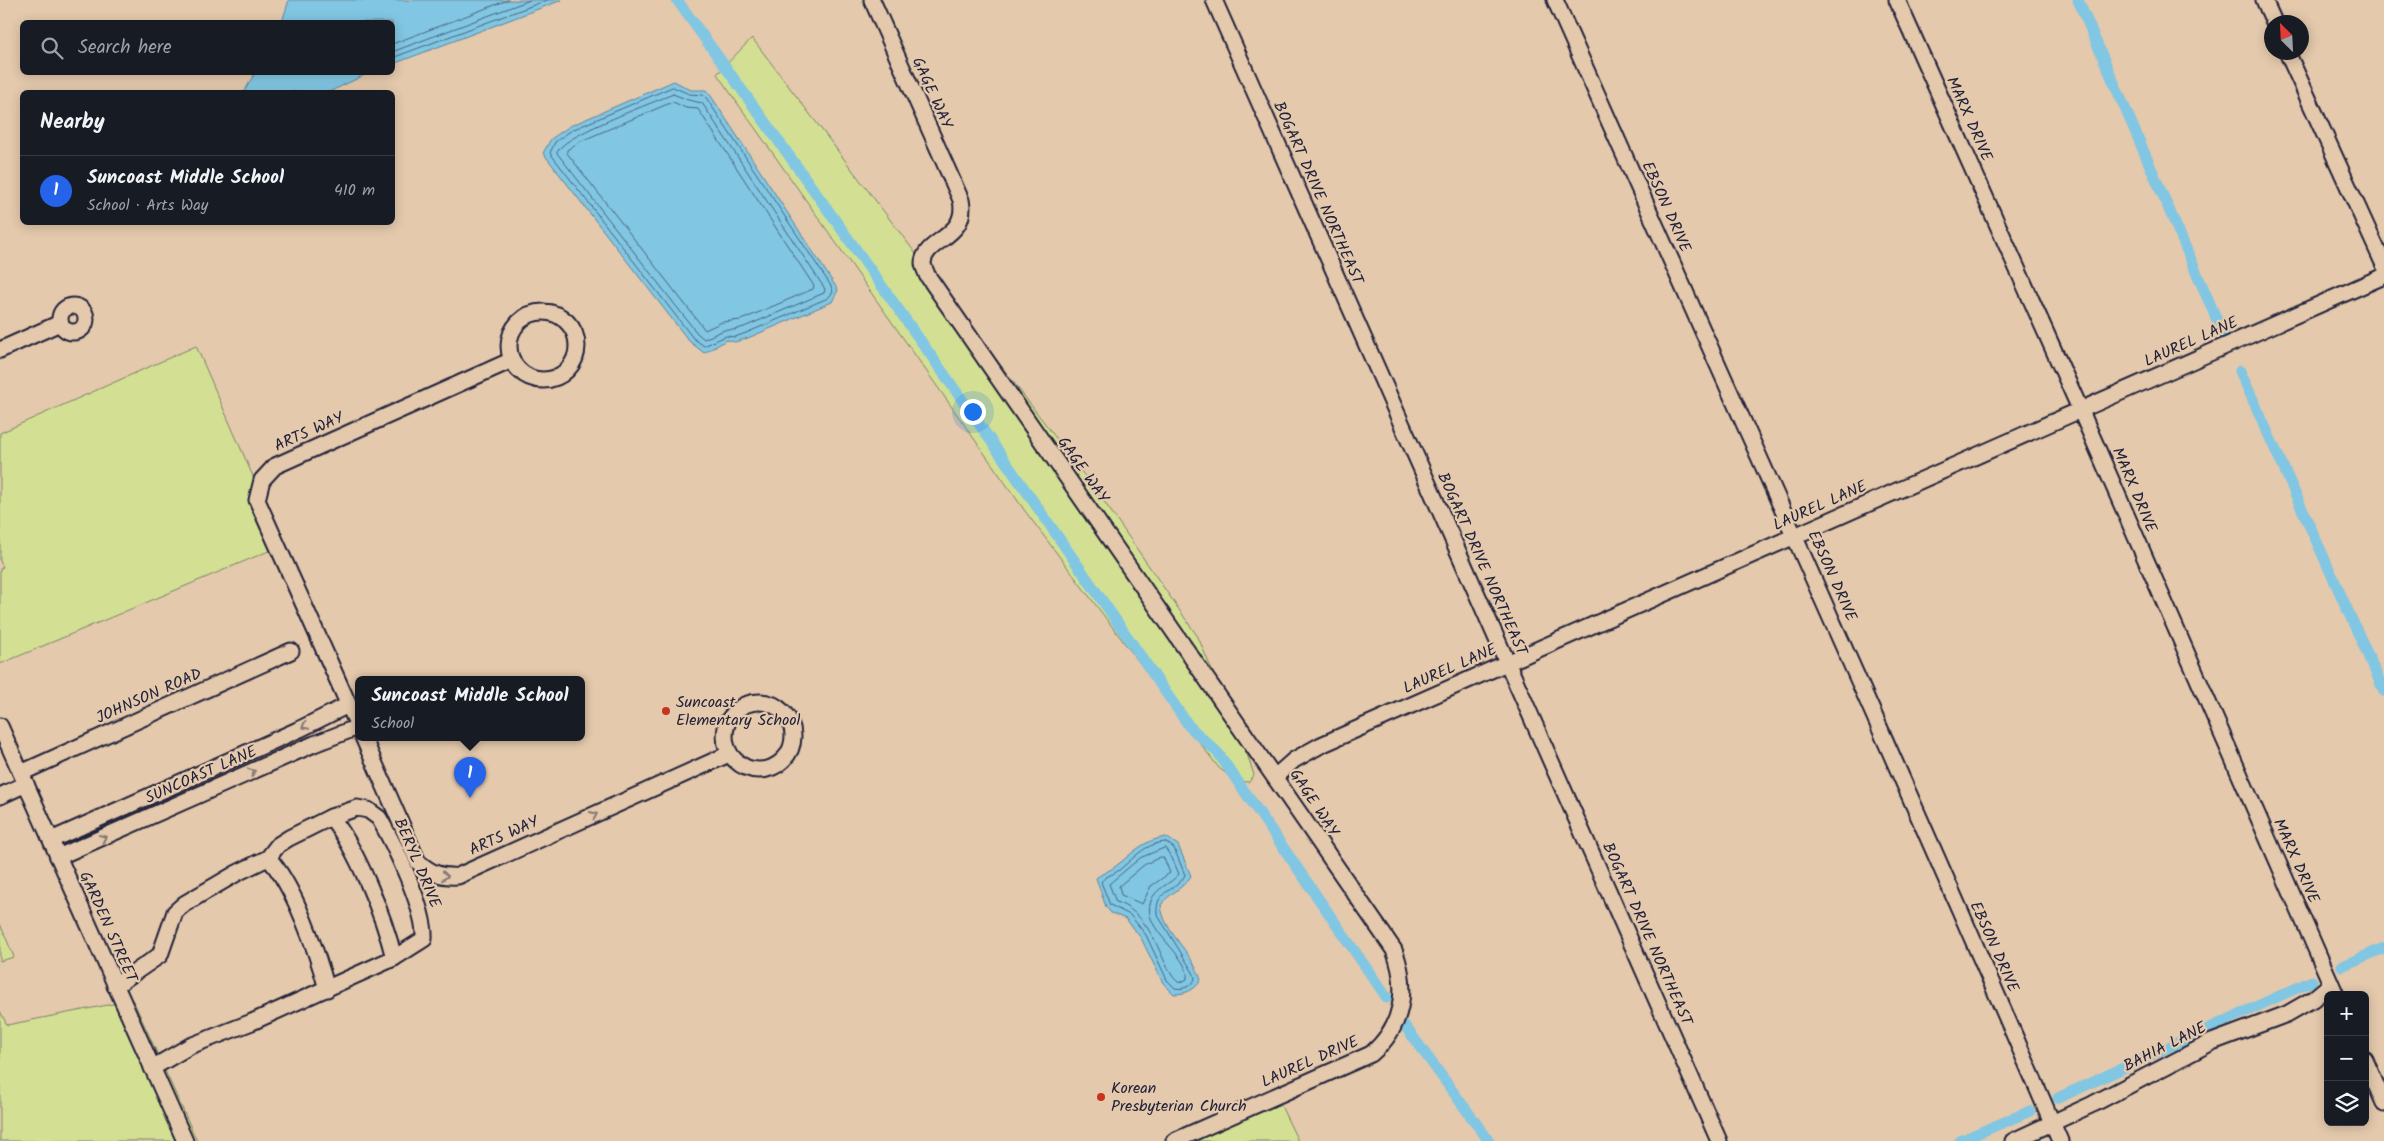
<!DOCTYPE html>
<html lang="en">
<head>
<meta charset="utf-8">
<style>
	:root { --surface:#171b24; --page:#242831; --text:#f1f3f6; --muted:#9ea1a6; --line:#363941; --accent:#2563eb }
	body { margin:0; font-family:Kalam,sans-serif; background:var(--page); color:var(--text) }
	.controls { position:absolute; right:15px; bottom:15px; display:grid; overflow:hidden; border-radius:8px; box-shadow:0 2px 12px #0003 }
	.controls button { width:45px; height:45px; display:grid; place-items:center; padding:0; border:0; border-bottom:1px solid var(--line); background:var(--surface); color:var(--text); font:25px sans-serif }
	.compass { position:absolute; left:2264px; top:15px; width:45px; height:45px; border-radius:50%; background:var(--surface); box-shadow:0 2px 12px #0003; rotate:336deg }
	.you { position:absolute; left:972px; top:411px; width:18px; height:18px; margin:-12px; border:4px solid #fff; border-radius:50%; background:#1a73e8; box-shadow:0 0 0 8px #1a73e833 }
	.badge { display:grid; place-items:center; width:32px; height:32px; border-radius:50%; background:var(--accent); color:#fff; font-size:16px; font-weight:700 }
	.pin { position:absolute; translate:-50% -41px; filter:drop-shadow(0 1px 2px #0008) }
	.pin::after { content:''; position:absolute; top:26px; width:18px; height:15px; background:inherit; clip-path:polygon(0 0,100% 0,50% 100%) }
	.popup { position:absolute; left:355px; top:676px; width:230px; height:65px; box-sizing:border-box; display:grid; place-content:center; border-radius:8px; background:var(--surface); filter:drop-shadow(0 1px 4px #0005); font-size:16px; white-space:nowrap; color:var(--muted) }
	.popup b { font-size:19px; color:var(--text) }
	.popup::after { content:''; position:absolute; left:50%; top:100%; margin-left:-10px; border:10px solid transparent; border-top-color:var(--surface) }
	.list { margin:0; padding:0; list-style:none }
	h2 { display:flex; justify-content:space-between; align-items:center; height:65px; margin:0; padding:0 20px; font-size:21px }
	h2 small { font-size:16px; font-weight:400; color:var(--muted) }
	.list li { display:grid; grid-template-columns:32px 1fr auto; gap:15px; align-items:center; box-sizing:border-box; height:70px; padding:0 20px; border-top:1px solid var(--line) }
	.list b { display:block; font-size:19px; white-space:nowrap }
	.list p { margin:0; font-size:16px; white-space:nowrap; color:var(--muted) }
	.list em { font-size:16px; font-style:normal; color:var(--muted) }
	.icon { flex:none; width:28px; height:28px; fill:none; stroke:currentColor; stroke-width:2; stroke-linecap:round; stroke-linejoin:round }
	.map { position:relative; flex:none; width:2384px; height:1141px; overflow:hidden }
	.search { position:absolute; background:var(--surface); box-shadow:0 2px 12px #0003; left:20px; top:20px; width:375px; height:55px; display:flex; align-items:center; gap:12px; box-sizing:border-box; padding:0 18px; border-radius:8px; color:var(--muted); font-size:19px }
	.panel { position:absolute; background:var(--surface); box-shadow:0 2px 12px #0003; left:20px; top:90px; width:375px; height:135px; border-radius:8px }
	.map>svg:first-child { display:block }
</style>
</head>
<body>
<div class="map">
<svg width="2384" height="1141" viewBox="0 0 2384 1141">
	<rect width="100%" height="100%" fill="#e4c9ac"/>
	<filter id="ink" filterUnits="userSpaceOnUse"><feTurbulence type="fractalNoise" baseFrequency=".02" numOctaves="2"/><feDisplacementMap in="SourceGraphic" scale="10" xChannelSelector="R" yChannelSelector="G"/><feConvolveMatrix kernelMatrix="1 2 1 2 8 2 1 2 1" color-interpolation-filters="sRGB"/></filter>
	<g filter="url(#ink)">
		<g fill="#d3e093" stroke="#7a8167">
			<path d="M752,38L1103,500L1198,637L1247,754L1254,775L1249,782L1236,781L1219,768L1178,714L1025,511L717,74Z"/>
			<path d="M196,346L283,545L0,664V569L3,567L0,561V433Z"/>
			<path d="M0,924L14,957L0,961Z"/>
			<path d="M133,1000L197,1141H0V1011L7,1025Z"/>
			<path d="M1279,1102L1298,1141H1189Z"/>
		</g>
		<g fill="#81c6e2" stroke="#5b849f">
			<path d="M289,0H562L393,64L392,22H282Z"/>
			<path d="M255,73V72L369,73L329,92H244Z"/>
			<path d="M674,81L691,90H706L711,96L838,290L832,302L748,338L735,342L727,340L704,353L689,341L543,153L551,139L570,126Z"/>
			<path d="M1166,837L1178,845L1191,876C1183,889 1169,893 1161,905C1163,932 1193,952 1201,980C1195,990 1186,994 1174,994L1163,983L1141,938L1126,919L1111,913L1106,907L1096,878C1102,873 1110,871 1116,866C1133,853 1143,840 1166,837Z"/>
		</g>
		<g fill="none" stroke-linecap="round" stroke-linejoin="round">
			<g stroke="#48647e" stroke-width="1">
				<path d="M392,44L508,0"/>
				<path d="M392,52L530,0"/>
				<path d="M392,58L547,0"/>
				<path d="M673,87L689,94L703,95L707,99L831,286L833,292L828,298L746,333L735,337L726,336L704,346L693,338L550,153L555,142L572,130Z"/>
				<path d="M673,94L688,100L702,103L825,289L824,293L744,327L734,330H724L704,339L697,333L557,153C560,136 653,103 673,94Z"/>
				<path d="M673,102L686,108L698,109L814,286L813,289L741,320L722,322L705,330L567,153V150L579,142Z"/>
				<path d="M1166,842L1174,848L1185,875C1176,893 1155,888 1157,914L1194,974L1195,979C1192,986 1183,990 1175,988L1167,980L1146,935L1130,915L1110,905L1101,882C1105,876 1112,875 1118,871C1133,859 1145,843 1166,842Z"/>
				<path d="M1165,848L1172,858L1179,874C1170,885 1156,887 1151,901C1140,930 1191,955 1187,979L1180,983C1162,975 1157,915 1116,902L1109,884L1140,858Z"/>
				<path d="M1161,857L1164,858L1170,873L1151,886L1142,904L1121,895L1119,886L1144,865Z"/>
			</g>
			<g stroke="#81c6e2" stroke-width="11">
				<path d="M677,0C851,240 1021,482 1189,726L1218,753L1387,998"/>
				<path d="M2078,0L2224,336"/>
				<path d="M2240,371L2384,691"/>
				<path d="M2342,966L2384,948"/>
				<path d="M1405,1026L1489,1141"/>
				<path d="M2058,1098L2312,981"/>
				<path d="M1960,1141L2030,1111"/>
			</g>
			<defs>
				<g id="minor">
					<path d="M872,0L961,200C969,238 924,239 923,263C923,267 926,271 927,275L1394,950C1409,989 1403,1027 1371,1054L1174,1141"/>
					<path d="M1214,0L1719,1141"/>
					<path d="M1555,0C1724,380 1896,759 2060,1141"/>
					<path d="M1897,0L2080,409L2336,995"/>
					<path d="M2264,0L2274,22"/>
					<path d="M2287,52L2384,265"/>
					<circle cx="73" cy="319" r="13"/>
					<circle cx="543" cy="346" r="34"/>
					<path d="M0,350L60,323"/>
					<circle cx="759" cy="736" r="34"/>
					<path d="M0,726L185,1141"/>
					<path d="M359,728L257,500L262,480L275,466L512,360"/>
					<path d="M363,737L418,862C431,873 440,877 458,876L729,754"/>
					<path d="M21,773L291,651"/>
					<path d="M1276,776L1294,760L1321,745L2384,276"/>
					<path d="M0,796L26,784"/>
					<path d="M331,817C357,849 384,917 394,958"/>
					<path d="M51,840L300,729L348,705"/>
					<path d="M58,857L314,744L358,727"/>
					<path d="M268,858C294,884 317,953 327,989"/>
					<path d="M115,986L160,955L175,912L184,904L237,873L268,858L278,845L289,838L331,817L357,808L368,810L379,818C394,844 426,910 424,939L394,958L252,1022L190,1046L152,1068"/>
					<path d="M2365,1060L2384,1103"/>
					<path d="M2013,1141L2093,1104L2212,1042L2287,1014L2313,999L2331,984"/>
				</g>
			</defs>
			<use href="#minor" stroke="#22223b" stroke-width="19"/>
			<use href="#minor" stroke="#e4c9ac" stroke-width="15"/>
		</g>
		<defs><path id="oneway-chevron" d="M-2-3.5L2.5 0L-2 3.5" fill="none" stroke-width="1.6" stroke-linecap="round" stroke-linejoin="round" transform="scale(1.25)"/></defs>
		<g stroke="#837674">
			<use href="#oneway-chevron" transform="translate(305 726) rotate(154)"/>
			<use href="#oneway-chevron" transform="translate(252 772) rotate(-24)"/>
			<use href="#oneway-chevron" transform="translate(594 815) rotate(-24)"/>
			<use href="#oneway-chevron" transform="translate(103 838) rotate(-24)"/>
			<use href="#oneway-chevron" transform="translate(445 876) rotate(6)"/>
		</g>
	</g>
	<g fill="#c8321e" stroke="#e4c9ac" stroke-width="2">
		<circle cx="666" cy="711" r="5"/>
		<circle cx="1101" cy="1097" r="5"/>
	</g>
	<g text-anchor="middle" dominant-baseline="central" stroke-width="4.5" stroke-linejoin="round" paint-order="stroke">
		<g font-size="16" fill="#22223b" stroke="#e4c9ac">
			<text transform="translate(932 93) rotate(66)">GAGE WAY</text>
			<text transform="translate(1969 119) rotate(66)">MARX DRIVE</text>
			<text transform="translate(1318 193) rotate(66)">BOGART DRIVE NORTHEAST</text>
			<text transform="translate(1666 207) rotate(66)">EBSON DRIVE</text>
			<text transform="translate(2191 342) rotate(-24)">LAUREL LANE</text>
			<text transform="translate(309 432) rotate(-24)">ARTS WAY</text>
			<text transform="translate(1083 470) rotate(55)">GAGE WAY</text>
			<text transform="translate(2134 490) rotate(67)">MARX DRIVE</text>
			<text transform="translate(1820 506) rotate(-24)">LAUREL LANE</text>
			<text transform="translate(1482 564) rotate(66)">BOGART DRIVE NORTHEAST</text>
			<text transform="translate(1832 576) rotate(66)">EBSON DRIVE</text>
			<text transform="translate(1450 669) rotate(-24)">LAUREL LANE</text>
			<text transform="translate(149 696) rotate(-24)">JOHNSON ROAD</text>
			<text transform="translate(201 775) rotate(-24)">SUNCOAST LANE</text>
			<text transform="translate(1314 803) rotate(57)">GAGE WAY</text>
			<text transform="translate(504 836) rotate(-24)">ARTS WAY</text>
			<text transform="translate(2296 861) rotate(66)">MARX DRIVE</text>
			<text transform="translate(417 863) rotate(67)">BERYL DRIVE</text>
			<text transform="translate(108 927) rotate(66)">GARDEN STREET</text>
			<text transform="translate(1647 934) rotate(66)">BOGART DRIVE NORTHEAST</text>
			<text transform="translate(1994 947) rotate(66)">EBSON DRIVE</text>
			<text transform="translate(2165 1047) rotate(-27)">BAHIA LANE</text>
			<text transform="translate(1310 1062) rotate(-24)">LAUREL DRIVE</text>
		</g>
		<g font-size="16" fill="#22223b" stroke="#e4c9ac" text-anchor="start">
			<text x="676" y="702">Suncoast<tspan x="676" dy="18">Elementary School</tspan></text>
			<text x="1111" y="1088">Korean<tspan x="1111" dy="18">Presbyterian Church</tspan></text>
		</g>
	</g>
</svg>
<div class="controls">
<button>+</button>
<button>−</button>
<button><svg class="icon" aria-label="layers" viewBox="0 0 24 24"><path d="M12 4l9 5-9 5-9-5zM3 14l9 5 9-5"/></svg></button>
</div>
<svg class="compass" viewBox="-18 -18 36 36"><path d="M0-13l5 13h-10z" fill="#e53935"/><path d="M0 13l5-13h-10z" fill="#9ea1a6"/></svg>
<div class="you"></div>
<div class="pin badge" style="left:470px;top:798px">1</div>
<div class="popup"><b>Suncoast Middle School</b>School</div>
<div class="search"><svg class="icon" aria-label="search" viewBox="0 0 24 24"><circle cx="10" cy="10" r="6"/><path d="M15 15l6 6"/></svg>Search here</div>
<section class="panel">
<h2>Nearby<small></small></h2>
<ul class="list">
<li><span class="badge">1</span><div><b>Suncoast Middle School</b><p>School · Arts Way</p></div><em>410 m</em></li>
</ul>
</section>
</div>
</body>
</html>
